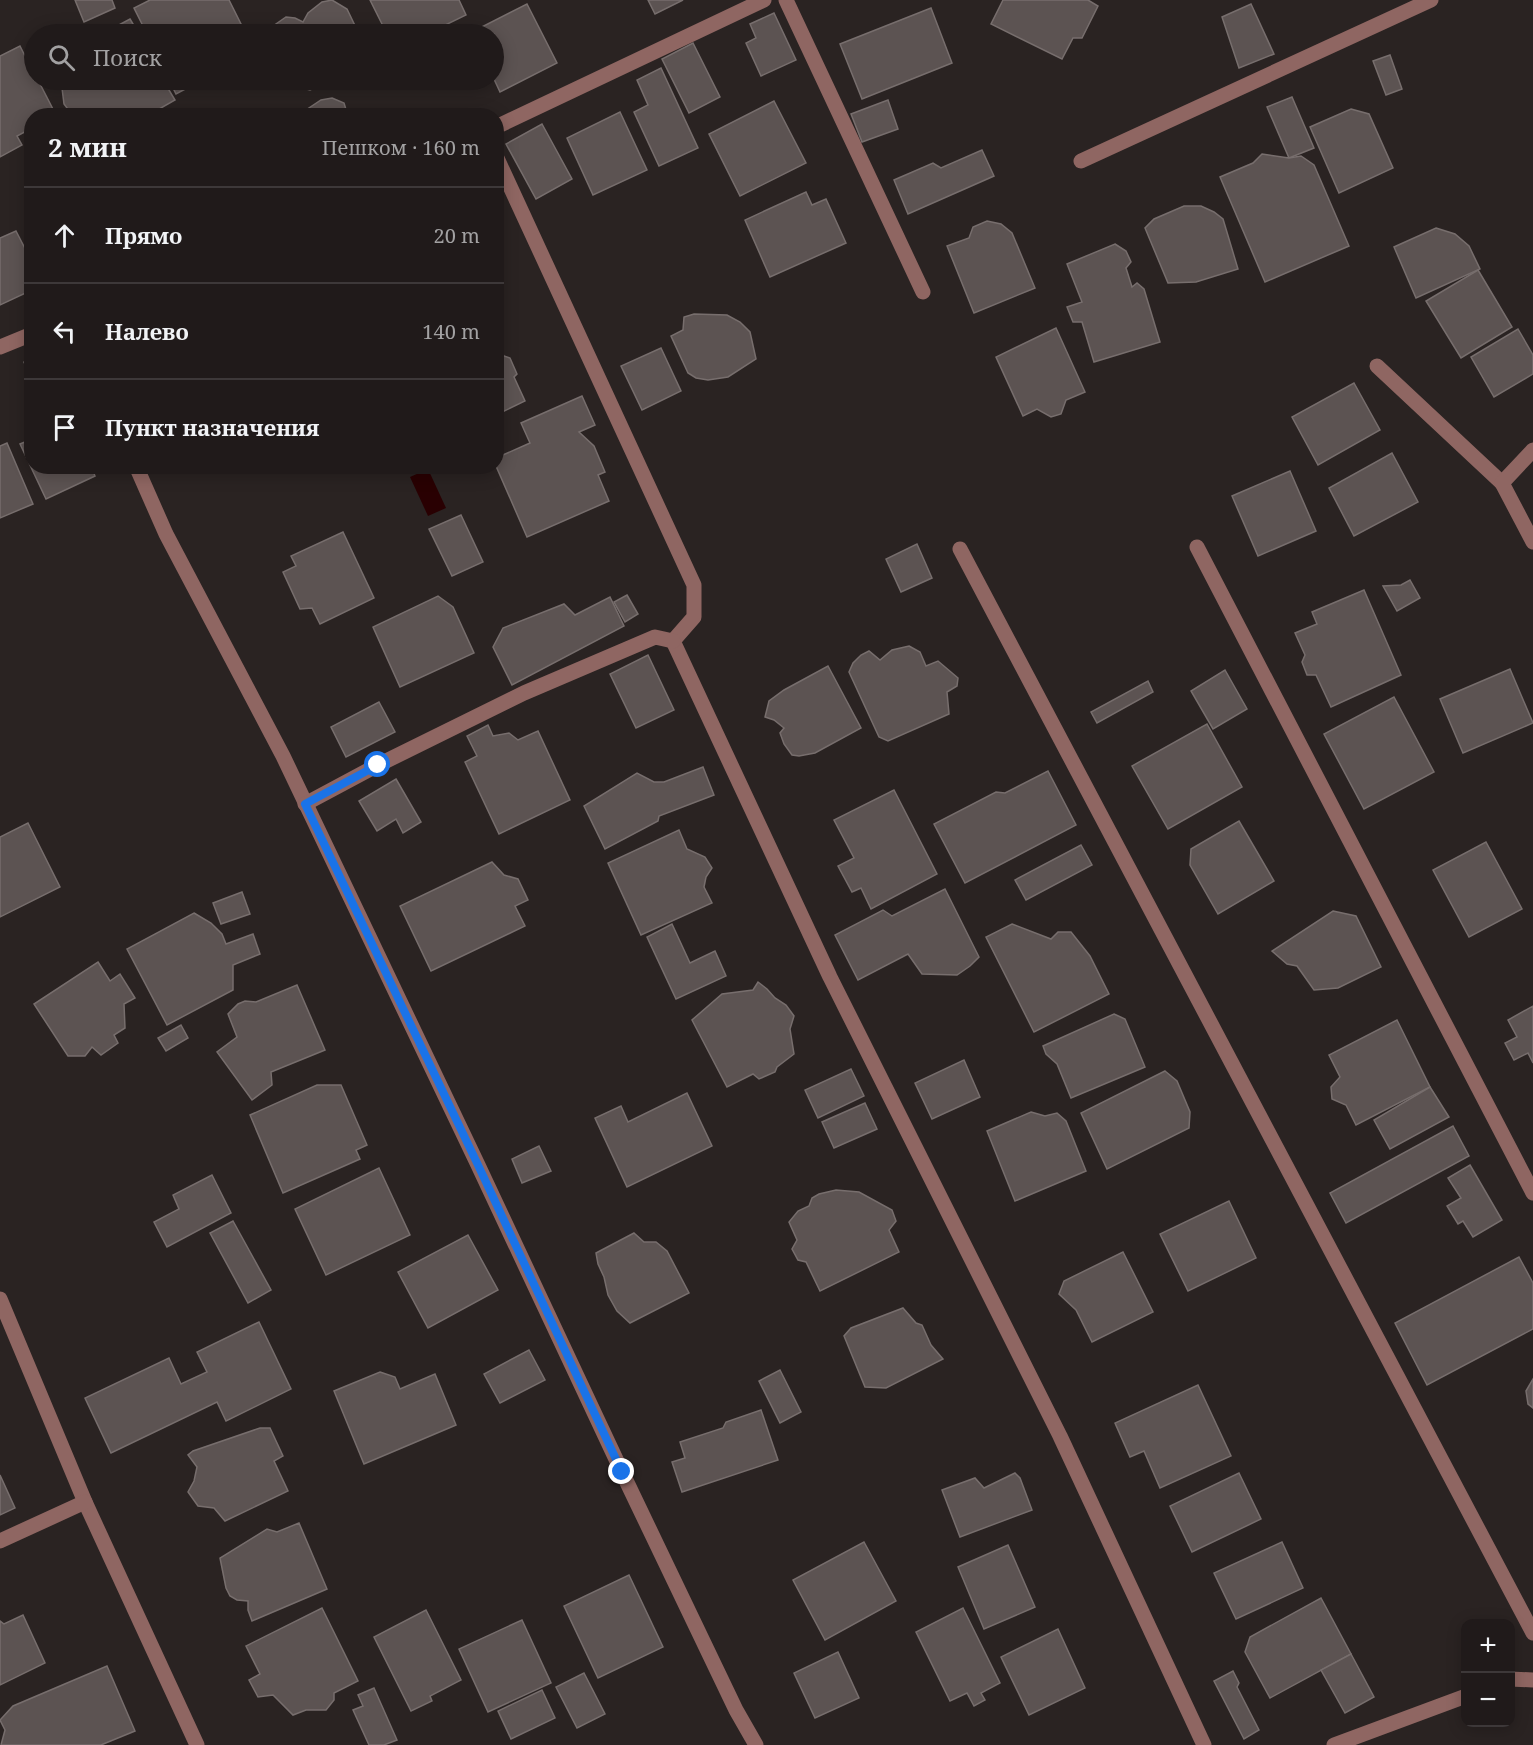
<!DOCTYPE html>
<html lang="ru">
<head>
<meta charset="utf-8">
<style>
	:root { --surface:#201a1a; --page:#282323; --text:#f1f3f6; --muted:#a2a1a2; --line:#3d3839 }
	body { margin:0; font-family:"Noto Serif",serif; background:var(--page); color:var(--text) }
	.controls { position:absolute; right:18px; bottom:18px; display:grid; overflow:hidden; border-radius:12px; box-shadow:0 3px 15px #0003 }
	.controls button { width:54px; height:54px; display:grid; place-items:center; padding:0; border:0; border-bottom:2px solid var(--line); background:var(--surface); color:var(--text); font:30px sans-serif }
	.stop { position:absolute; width:18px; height:18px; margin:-14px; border:4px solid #1a73e8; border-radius:50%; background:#fff }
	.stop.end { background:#1a73e8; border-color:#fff; box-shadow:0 2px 6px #0008 }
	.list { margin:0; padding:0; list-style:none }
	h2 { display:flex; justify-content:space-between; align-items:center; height:78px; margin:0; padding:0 24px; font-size:26px }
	h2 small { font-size:20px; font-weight:400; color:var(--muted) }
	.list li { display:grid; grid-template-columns:39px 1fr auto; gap:18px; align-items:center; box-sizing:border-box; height:96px; padding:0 24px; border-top:2px solid var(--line) }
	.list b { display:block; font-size:22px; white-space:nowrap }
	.list em { font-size:20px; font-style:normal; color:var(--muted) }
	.icon { flex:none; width:33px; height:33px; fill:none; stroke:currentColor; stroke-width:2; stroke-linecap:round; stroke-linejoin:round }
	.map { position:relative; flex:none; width:1533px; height:1745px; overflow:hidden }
	.search { position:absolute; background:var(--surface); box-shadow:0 3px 15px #0003; left:24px; top:24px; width:480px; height:66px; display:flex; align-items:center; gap:15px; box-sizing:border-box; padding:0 21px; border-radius:33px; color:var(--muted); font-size:22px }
	.panel { position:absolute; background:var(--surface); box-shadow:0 3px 15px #0003; left:24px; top:108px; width:480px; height:366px; border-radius:24px }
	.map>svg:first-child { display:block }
</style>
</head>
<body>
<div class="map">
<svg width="1533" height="1745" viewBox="0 0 1533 1745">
	<rect width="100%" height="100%" fill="#2a2322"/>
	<path fill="#290002" d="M428,469L446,508L428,516L410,477Z"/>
	<g fill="#5c5352" stroke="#776e6d" stroke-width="1.5">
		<path d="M75,0H112L115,8L84,22Z"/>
		<path d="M150,0H229L246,34H147L134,8Z"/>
		<path d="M332,0L347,9L359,34H264L263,33L286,17L295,18L303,22L308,13L322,2Z"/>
		<path d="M370,0H459L466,15L427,34H387Z"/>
		<path d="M648,0H683L655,14Z"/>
		<path d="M1003,0H1088L1098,6L1082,38H1073L1062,59L991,24Z"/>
		<path d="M527,4L557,63L500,92L494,79V34H471L470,33Z"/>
		<path d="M1251,4L1274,54L1239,68L1222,17Z"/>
		<path d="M931,8L952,63L862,99L840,44Z"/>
		<path d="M774,13L796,60L761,76L746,43L756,38L750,24Z"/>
		<path d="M130,19L139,34H102Z"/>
		<path d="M693,43L720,97L689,113L662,59Z"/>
		<path d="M20,46L34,74V80H38L56,115L32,116V128L17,136L22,145L0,157V56Z"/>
		<path d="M1390,55L1402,89L1386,95L1373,61Z"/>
		<path d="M661,68L698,148L659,166L634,112L648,105L637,80Z"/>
		<path d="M61,80H163L175,100L147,116H73L64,104Z"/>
		<path d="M169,80H193L195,84L176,94Z"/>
		<path d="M294,80H333L310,90L299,87Z"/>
		<path d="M1292,97L1314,148L1289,158L1267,107Z"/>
		<path d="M332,98L344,103L348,116H297L321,100Z"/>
		<path d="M888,100L898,129L862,142L851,114Z"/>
		<path d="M774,101L806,163L740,196L709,134Z"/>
		<path d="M1351,109L1369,114L1393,168L1339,193L1310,127Z"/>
		<path d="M620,112L647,170L593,195L567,138Z"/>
		<path d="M542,124L572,179L536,199L506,144Z"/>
		<path d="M982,150L994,176L908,214L894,180L933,163L941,168Z"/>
		<path d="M1262,154L1289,158L1301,156L1314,165L1349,246L1265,282L1220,177L1253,163Z"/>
		<path d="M806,192L812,205L826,199L846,243L770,277L745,220Z"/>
		<path d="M1184,206H1201L1214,212L1223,219L1238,269L1196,282L1168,283L1145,228L1154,219Z"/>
		<path d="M987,221L1001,224L1012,233L1035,288L974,313L947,246L969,238L973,227Z"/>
		<path d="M1436,228L1455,234L1469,246L1480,269L1416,298L1394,247Z"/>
		<path d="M16,231L32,262V290L0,305V238Z"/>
		<path d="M1115,244L1126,251L1131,262L1126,268L1132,287L1137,283L1144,289L1160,342L1094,362L1082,322H1073L1067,307L1082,302L1067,264Z"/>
		<path d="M1478,270L1512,327L1461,358L1426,301Z"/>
		<path d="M694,314L727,315L740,322L750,332L756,359L728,377L708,380L696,378L688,373L671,336L683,330L684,317Z"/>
		<path d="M1056,328L1085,392L1066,400L1061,414L1051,417L1037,409L1023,416L996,357Z"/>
		<path d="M1518,329L1533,355V374L1494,397L1471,357Z"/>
		<path d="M496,341L504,356L510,358L517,374L514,377L525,401L496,415Z"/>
		<path d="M661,348L681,391L642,410L621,366Z"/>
		<path d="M32,358V390L26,378L30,376L24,362Z"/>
		<path d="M1354,383L1380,430L1318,465L1292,417Z"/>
		<path d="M582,396L595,425L579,432L594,446L605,472L598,475L609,501L527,537L496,466V458L530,443L521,423Z"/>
		<path d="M32,439V466H91L95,476L46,499L20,444Z"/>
		<path d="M7,443L33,504L0,518V446Z"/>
		<path d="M1392,453L1418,502L1354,536L1329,488Z"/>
		<path d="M1290,471L1316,531L1258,556L1232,496Z"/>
		<path d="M461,515L483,562L452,576L429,529Z"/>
		<path d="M343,532L374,598L320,624L312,608L300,609L283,572L296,566L291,556Z"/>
		<path d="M917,544L932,578L901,592L886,559Z"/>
		<path d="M1410,580L1420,598L1397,611L1383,586L1401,585Z"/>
		<path d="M1364,590L1401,675L1331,707L1316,675H1307L1302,662L1305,655L1295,633L1317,624L1312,612Z"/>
		<path d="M627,595L638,614L625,622L614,602Z"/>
		<path d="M438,596L453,607L474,653L400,687L373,627Z"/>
		<path d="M610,597L624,626L512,685L493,647L503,628L564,604L575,615Z"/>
		<path d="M909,646L920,652L926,666L938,661L958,678L957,686L947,692L949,714L888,741L879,737L849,672L853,663L861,655L869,651L880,660L892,650Z"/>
		<path d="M648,655L674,710L636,728L610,674Z"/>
		<path d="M828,666L861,728L815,753L799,756L792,755L784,744L780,733L784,728L774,720L765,717L769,701L784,690Z"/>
		<path d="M1510,669L1533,723L1463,753L1440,699Z"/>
		<path d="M1225,670L1247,709L1213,729L1191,691Z"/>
		<path d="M1148,681L1153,692L1097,723L1091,712Z"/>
		<path d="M1394,697L1434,772L1364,809L1324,734Z"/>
		<path d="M379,702L395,732L346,757L331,727Z"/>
		<path d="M1207,724L1242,787L1168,829L1132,766Z"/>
		<path d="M488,725L493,736L509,733L518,740L538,731L570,800L499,834L465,762L477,756L467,736Z"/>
		<path d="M703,767L714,795L659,816L658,821L605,849L584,806L637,773L654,782H664Z"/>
		<path d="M1048,771L1076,825L965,883L934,824L996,792L1005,793Z"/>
		<path d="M396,779L421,822L403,833L396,819L377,831L359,801Z"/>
		<path d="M894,790L937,874L871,909L861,888L852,892L838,866L854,858L834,820Z"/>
		<path d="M1239,821L1274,881L1218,914L1190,865L1191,849Z"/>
		<path d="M28,823L60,887L0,917V837Z"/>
		<path d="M679,830L687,849L705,857L712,868L706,877L704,887L712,903L641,935L608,863Z"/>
		<path d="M1486,842L1522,909L1469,937L1433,870Z"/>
		<path d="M1081,845L1092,865L1026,900L1015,880Z"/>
		<path d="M492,862L504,875L518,879L528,900L515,906L525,926L431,971L400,906Z"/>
		<path d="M945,889L979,957L970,966L957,975L922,974L908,954L858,980L835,935L883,910L892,916Z"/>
		<path d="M242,892L250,914L221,924L213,903Z"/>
		<path d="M1333,911L1356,916L1381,967L1338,988L1314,990L1297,966L1287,964L1272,951Z"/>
		<path d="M194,913L211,923L222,934L226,944L253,934L260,954L233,965V990L167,1025L127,949Z"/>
		<path d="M672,924L690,963L715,951L726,976L676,999L647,937Z"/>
		<path d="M1012,924L1051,939L1058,932H1071L1090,956L1109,994L1034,1032L986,937Z"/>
		<path d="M98,962L110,981L120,974L135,998L124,1004L125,1028L114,1035L118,1043L101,1055L92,1047L85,1056H68L34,1004Z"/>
		<path d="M758,982L767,989L775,998L786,1005L794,1016L790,1029L794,1054L777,1067L775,1072L759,1079L753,1074L727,1087L692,1020L722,994L753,990Z"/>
		<path d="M297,985L325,1050L271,1072L272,1085L252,1100L217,1052L237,1037L228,1014L238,1004L245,1001L256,1002Z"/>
		<path d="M1533,1006V1063L1528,1053L1514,1060L1505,1043L1517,1037L1508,1020Z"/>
		<path d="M1114,1014L1125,1019L1145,1067L1071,1098L1057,1064L1046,1054L1043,1046Z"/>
		<path d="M1397,1020L1430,1087L1356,1125L1346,1105L1332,1099L1331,1087L1340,1077L1329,1055Z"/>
		<path d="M181,1025L188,1038L166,1051L158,1038Z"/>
		<path d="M964,1060L980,1097L932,1119L915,1083Z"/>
		<path d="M851,1069L864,1096L818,1118L805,1090Z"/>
		<path d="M1165,1071L1177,1081L1190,1112L1189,1128L1107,1169L1081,1113Z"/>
		<path d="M317,1085H341L367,1145L356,1150L360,1159L283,1193L250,1115Z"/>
		<path d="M1430,1087L1449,1117L1390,1149L1374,1120Z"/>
		<path d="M687,1093L712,1146L627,1187L595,1118L621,1106L628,1122Z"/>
		<path d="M865,1103L877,1129L834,1148L822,1122Z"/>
		<path d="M1031,1112L1045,1116L1057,1113L1066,1121L1086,1171L1015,1201L987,1131Z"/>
		<path d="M1453,1126L1469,1156L1346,1223L1330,1193Z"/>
		<path d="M539,1146L551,1171L522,1183L512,1159Z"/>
		<path d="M1470,1165L1502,1220L1473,1237L1463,1221L1458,1224L1447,1206L1461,1198L1448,1178Z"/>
		<path d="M379,1168L410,1235L326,1275L295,1209Z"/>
		<path d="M212,1175L231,1213L167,1247L154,1222L179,1209L173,1195Z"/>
		<path d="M836,1190L859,1192L892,1210L896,1221L889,1230L899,1252L820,1291L806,1262L798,1260L792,1249L797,1240L789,1222L798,1211L809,1206L812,1198L819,1194Z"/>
		<path d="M1229,1201L1256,1258L1188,1291L1160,1234Z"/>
		<path d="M233,1221L271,1290L248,1303L210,1233Z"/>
		<path d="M634,1233L644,1242H656L667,1251L689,1293L630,1323L617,1311L608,1295L604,1277L598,1264L596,1253Z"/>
		<path d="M468,1235L498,1290L428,1328L398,1272Z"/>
		<path d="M1123,1252L1153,1312L1092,1342L1076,1310L1059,1294L1064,1281Z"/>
		<path d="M1519,1257L1533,1283V1329L1427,1385L1395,1323Z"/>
		<path d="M903,1308L916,1323L922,1325L931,1345L943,1359L886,1388L865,1387L844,1336L851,1328Z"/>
		<path d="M259,1322L291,1389L226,1421L217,1402L111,1453L85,1398L169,1358L181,1384L207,1372L197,1352Z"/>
		<path d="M529,1350L545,1380L500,1403L484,1374Z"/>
		<path d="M780,1370L801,1412L780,1423L759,1381Z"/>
		<path d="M380,1372L395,1377L400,1389L435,1374L456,1425L364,1464L334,1391Z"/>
		<path d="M1533,1379V1408L1528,1404L1526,1391Z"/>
		<path d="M1198,1385L1231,1456L1160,1488L1144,1451L1130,1457L1115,1423Z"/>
		<path d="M761,1410L778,1460L682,1492L672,1462L685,1458L680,1442L723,1428L726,1422Z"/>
		<path d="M260,1428H270L283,1456L274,1461L288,1491L225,1521L214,1508L198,1506L188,1492L194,1481L197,1467L188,1455L193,1451Z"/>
		<path d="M1015,1473L1020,1478L1032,1510L960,1537L942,1490L975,1478L984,1488Z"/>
		<path d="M1239,1473L1261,1519L1192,1552L1170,1506Z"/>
		<path d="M0,1475L15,1508L0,1515Z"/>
		<path d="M299,1523L327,1589L252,1621L248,1610V1601L237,1600L230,1596L226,1588L220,1558L267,1529L277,1532Z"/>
		<path d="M864,1542L896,1601L825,1640L793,1580Z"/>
		<path d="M1282,1542L1303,1588L1236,1619L1214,1573Z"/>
		<path d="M1008,1545L1035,1607L984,1629L958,1567Z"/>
		<path d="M629,1575L663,1647L598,1678L564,1606Z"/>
		<path d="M1321,1598L1351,1654L1270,1698L1245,1652L1250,1637Z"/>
		<path d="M322,1608L358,1681L334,1693V1700L326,1710H306L293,1715L273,1695L258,1697L249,1680L260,1674L246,1646Z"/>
		<path d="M963,1608L1000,1683L981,1693L985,1700L974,1706L967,1693L950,1701L916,1632Z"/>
		<path d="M426,1610L461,1680L430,1696L432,1701L411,1711L374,1637Z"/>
		<path d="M23,1615L45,1663L0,1685V1621L4,1624Z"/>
		<path d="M522,1620L551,1683L488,1712L459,1649Z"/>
		<path d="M1058,1629L1085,1688L1029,1715L1001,1657Z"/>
		<path d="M838,1652L859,1698L815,1718L794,1673Z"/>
		<path d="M1351,1654L1374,1697L1345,1713L1321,1670Z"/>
		<path d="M107,1666L135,1731L101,1745H1L5,1730L0,1720L13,1706Z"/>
		<path d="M1233,1671L1239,1683L1237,1687L1259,1730L1244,1739L1214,1681Z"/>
		<path d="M584,1673L605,1714L577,1728L556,1687Z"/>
		<path d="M374,1688L397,1740L384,1745H369L353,1710L363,1706L358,1695Z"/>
		<path d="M542,1690L555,1718L511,1739L498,1711Z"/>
	</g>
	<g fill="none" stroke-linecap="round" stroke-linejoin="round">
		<g stroke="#8f6662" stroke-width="15">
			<path d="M786,0L923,292"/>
			<path d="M496,127L764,0"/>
			<path d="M496,156L694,585V617L673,641L830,977L1060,1436L1204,1745"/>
			<path d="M1081,161L1431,0"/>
			<path d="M0,347L32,334"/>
			<path d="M1377,366L1502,483"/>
			<path d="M1533,450L1502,483L1533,542"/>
			<path d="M136,466L166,534L283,756L478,1165L622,1472L736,1710L756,1745"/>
			<path d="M1197,547L1533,1193"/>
			<path d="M960,549L1533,1633"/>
			<path d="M305,804L378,765L524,693L655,637L673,641"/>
			<path d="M0,1299L85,1502L197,1745"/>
			<path d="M0,1541L85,1502"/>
			<path d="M1510,1679L1533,1680"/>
			<path d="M1334,1745L1466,1696"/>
		</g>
	</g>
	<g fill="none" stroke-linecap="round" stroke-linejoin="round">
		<path stroke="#1a73e8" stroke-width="8" d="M378,765L305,804L478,1165L622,1472"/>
	</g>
</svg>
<div class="controls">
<button>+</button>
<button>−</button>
</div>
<div class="stop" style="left:378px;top:765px"></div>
<div class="stop end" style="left:622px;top:1472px"></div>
<div class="search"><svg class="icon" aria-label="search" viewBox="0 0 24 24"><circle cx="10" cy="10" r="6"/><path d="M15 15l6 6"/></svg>Поиск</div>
<section class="panel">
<h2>2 мин<small>Пешком · 160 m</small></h2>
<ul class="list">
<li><svg class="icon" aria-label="ahead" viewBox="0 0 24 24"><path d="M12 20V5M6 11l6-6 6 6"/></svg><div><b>Прямо</b></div><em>20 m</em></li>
<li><svg class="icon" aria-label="left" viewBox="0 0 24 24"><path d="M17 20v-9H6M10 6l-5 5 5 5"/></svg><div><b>Налево</b></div><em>140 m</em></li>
<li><svg class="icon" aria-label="arrive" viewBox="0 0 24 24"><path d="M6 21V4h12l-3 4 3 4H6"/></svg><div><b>Пункт назначения</b></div></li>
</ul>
</section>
</div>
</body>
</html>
